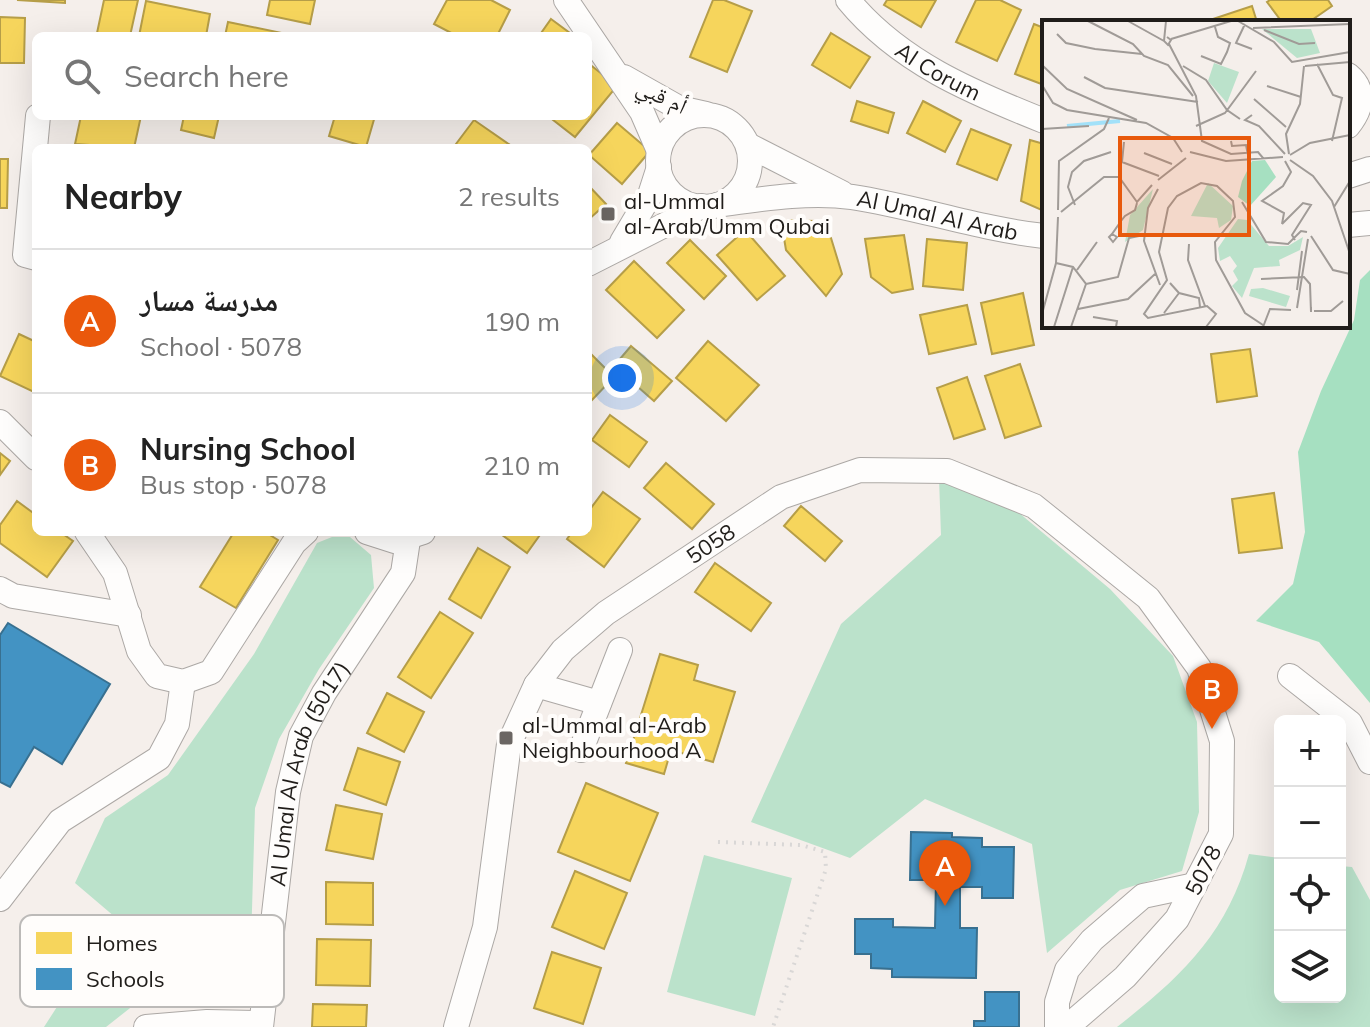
<!DOCTYPE html>
<html lang="en">
<head>
<meta charset="utf-8">
<style>
	:root { --surface:#fff; --page:#f6f6f6; --text:#222; --muted:#767676; --line:#e0e0e0; --accent:#ea580c }
	body { margin:0; font-family:Mulish,"Noto Naskh Arabic",sans-serif; background:var(--page); color:var(--text) }
	.controls { position:absolute; right:24px; bottom:24px; display:grid; overflow:hidden; border-radius:12px; box-shadow:0 8px 32px #0002 }
	.controls button { width:72px; height:72px; display:grid; place-items:center; padding:0; border:0; border-bottom:2px solid var(--line); background:var(--surface); color:var(--text); font:40px sans-serif }
	.you { position:absolute; left:622px; top:378px; width:28px; height:28px; margin:-20px; border:6px solid #fff; border-radius:50%; background:#1a73e8; box-shadow:0 0 0 12px #1a73e833 }
	.badge { display:grid; place-items:center; width:52px; height:52px; border-radius:50%; background:var(--accent); color:#fff; font-size:26px; font-weight:700 }
	.pin { position:absolute; translate:-50% -66px; filter:drop-shadow(0 2px 4px #0008) }
	.pin::after { content:''; position:absolute; top:42px; width:28px; height:24px; background:inherit; clip-path:polygon(0 0,100% 0,50% 100%) }
	.list { margin:0; padding:0; list-style:none }
	h2 { display:flex; justify-content:space-between; align-items:center; height:104px; margin:0; padding:0 32px; font-size:34px }
	h2 small { font-size:26px; font-weight:400; color:var(--muted) }
	.list li { display:grid; grid-template-columns:52px 1fr auto; gap:24px; align-items:center; box-sizing:border-box; height:144px; padding:0 32px; border-top:2px solid var(--line) }
	.list b { display:block; font-size:30px; white-space:nowrap }
	.list p { margin:0; font-size:26px; white-space:nowrap; color:var(--muted) }
	.list em { font-size:26px; font-style:normal; color:var(--muted) }
	.icon { flex:none; width:44px; height:44px; fill:none; stroke:currentColor; stroke-width:2; stroke-linecap:round; stroke-linejoin:round }
	.map { position:relative; flex:none; width:1370px; height:1027px; overflow:hidden }
	.search { position:absolute; background:var(--surface); box-shadow:0 8px 32px #0002; left:32px; top:32px; width:560px; height:88px; display:flex; align-items:center; gap:20px; box-sizing:border-box; padding:0 28px; border-radius:12px; color:var(--muted); font-size:30px }
	.panel { position:absolute; background:var(--surface); box-shadow:0 8px 32px #0002; left:32px; top:144px; width:560px; height:392px; border-radius:12px }
	.map>svg:first-child { display:block }
</style>
</head>
<body>
<div class="map">
<svg width="1370" height="1027" viewBox="0 0 1370 1027">
	<rect width="100%" height="100%" fill="#f5efeb"/>
	<g fill="#bbe2cb">
		<path d="M939,478L1018,512L1110,589L1173,656L1197,722L1199,812L1182,871L1120,890L1047,953L1032,844L925,799L850,858L751,822L841,624L941,535Z"/>
		<path d="M332,537H350L371,555L374,588L319,669L279,739L255,808L250,977L211,989L153,990L106,1027H44L115,917L75,883L105,818L168,775L254,654L317,543Z"/>
		<path d="M1249,854L1280,858V997H1340V866L1352,867L1370,900V1027H1117C1181,977 1227,934 1249,854Z"/>
		<path d="M704,855L792,878L755,1016L667,992Z"/>
	</g>
	<path fill="#a6e0c1" d="M1370,270V703L1319,642L1256,621L1293,584L1305,532L1298,452L1321,391L1354,320L1360,280Z"/>
	<g fill="#f6d55c" stroke="#b69e48" stroke-width="2">
		<path d="M17,0H65V3Z"/>
		<path d="M104,0H138L130,36L97,33Z"/>
		<path d="M270,0H315L310,24L267,15Z"/>
		<path d="M447,0H491L510,10L497,36H457L434,24Z"/>
		<path d="M713,0H724L752,11L727,72L690,57Z"/>
		<path d="M887,0H936L921,27L884,5Z"/>
		<path d="M976,0H1000L1021,10L997,61L956,42Z"/>
		<path d="M1270,0H1328L1332,6L1309,22H1282L1267,2Z"/>
		<path d="M146,1L210,14L206,36H139Z"/>
		<path d="M1252,6L1257,22H1204Z"/>
		<path d="M0,17L25,18L24,63H0Z"/>
		<path d="M551,19L574,36H539Z"/>
		<path d="M228,22L296,36H225Z"/>
		<path d="M1034,24L1044,28V85L1015,74Z"/>
		<path d="M831,33L870,57L850,88L812,65Z"/>
		<path d="M588,63L617,86L575,137L548,116H588Z"/>
		<path d="M857,101L894,113L888,133L851,121Z"/>
		<path d="M923,101L961,121L945,152L907,133Z"/>
		<path d="M81,116H141L134,148L75,144Z"/>
		<path d="M184,116H219L214,138L181,130Z"/>
		<path d="M335,116H375L366,147L329,136Z"/>
		<path d="M474,120L513,147V148H453Z"/>
		<path d="M617,123L650,151L622,184L589,155Z"/>
		<path d="M971,129L1011,145L997,180L957,164Z"/>
		<path d="M1030,140L1044,144V211L1021,201Z"/>
		<path d="M0,159H8L7,208H0Z"/>
		<path d="M588,185L606,204L588,220Z"/>
		<path d="M781,220L815,221L831,238L842,274L826,296L786,250Z"/>
		<path d="M745,230L785,276L757,300L717,255Z"/>
		<path d="M904,235L913,289L892,293L871,277L865,239Z"/>
		<path d="M927,239L967,243L963,290L923,286Z"/>
		<path d="M690,240L726,276L704,299L667,263Z"/>
		<path d="M634,261L684,310L657,338L606,290Z"/>
		<path d="M1023,293L1034,345L992,354L981,303Z"/>
		<path d="M967,305L976,344L929,354L920,315Z"/>
		<path d="M19,334L36,342V393L0,376Z"/>
		<path d="M708,341L759,385L726,421L676,378Z"/>
		<path d="M631,346L672,381L654,401L614,366Z"/>
		<path d="M1250,349L1257,396L1217,402L1211,354Z"/>
		<path d="M588,351L614,377L591,401L588,398Z"/>
		<path d="M1020,364L1041,426L1005,438L985,376Z"/>
		<path d="M967,377L985,429L954,439L937,388Z"/>
		<path d="M610,415L647,442L629,467L592,440Z"/>
		<path d="M0,453L10,461L0,475Z"/>
		<path d="M666,463L714,504L692,529L644,488Z"/>
		<path d="M603,492L640,519L604,567L567,539L572,532H588V512Z"/>
		<path d="M1274,493L1282,548L1239,553L1232,499Z"/>
		<path d="M17,501L36,515V532H60L73,541L47,577L0,543V525Z"/>
		<path d="M801,506L842,541L825,561L784,526Z"/>
		<path d="M234,532H265L278,540L236,608L200,587Z"/>
		<path d="M498,532H542L527,553Z"/>
		<path d="M478,548L510,567L481,618L449,599Z"/>
		<path d="M715,563L771,603L751,631L695,592Z"/>
		<path d="M440,612L473,633L431,698L398,677Z"/>
		<path d="M660,654L698,665L694,680L735,692L713,762L671,750L664,774L626,763Z"/>
		<path d="M387,693L424,712L404,752L367,733Z"/>
		<path d="M358,748L400,762L386,805L344,790Z"/>
		<path d="M586,783L658,813L630,881L558,852Z"/>
		<path d="M1340,784L1343,834H1340Z"/>
		<path d="M336,805L382,814L373,859L326,850Z"/>
		<path d="M575,871L627,893L604,949L552,927Z"/>
		<path d="M326,882L373,883V925L326,924Z"/>
		<path d="M317,939L371,940L370,986L316,985Z"/>
		<path d="M552,952L601,968L583,1024L534,1008Z"/>
		<path d="M313,1004L367,1005L366,1027H312Z"/>
	</g>
	<g fill="#4393c3" stroke="#387090" stroke-width="2">
		<path d="M8,623L110,684L62,764L34,747L10,787L0,782V635Z"/>
		<path d="M911,832L952,833V837L982,838V847H1014L1013,898H982V887H960V928H977L976,978L892,977V969L871,968V954H855V919H893V927L935,928L936,880H910Z"/>
		<path d="M985,992H1019V1027H974V1021H985Z"/>
	</g>
	<g fill="none" stroke-linecap="round" stroke-linejoin="round">
		<defs>
			<g id="minor">
				<path d="M566,0L642,112L659,151"/>
				<path id="s1" d="M848,0C899,62 971,92 1044,121"/>
				<path d="M1348,75C1366,90 1362,109 1348,126"/>
				<path d="M624,77L679,108L706,114"/>
				<circle cx="704" cy="161" r="46"/>
				<path d="M748,145L842,193"/>
				<path d="M1348,176L1370,169"/>
				<path id="s2" d="M718,205C761,199 808,191 852,197C917,207 979,229 1044,236"/>
				<path d="M1348,225L1370,223"/>
				<path d="M622,242L650,195L659,167"/>
				<path d="M36,258L25,255L38,116"/>
				<path d="M588,264L702,206"/>
				<path d="M0,422L36,458"/>
				<path d="M87,532L115,573L139,651L157,676L183,682L211,672L294,543L306,532"/>
				<path d="M367,532L395,541L423,532"/>
				<path d="M0,589L13,596L129,615"/>
				<path d="M1290,676L1350,723L1370,762"/>
				<path d="M536,685L599,703"/>
				<path d="M581,750L620,650"/>
				<path d="M0,899L60,821L159,758L177,724L183,682"/>
				<path d="M146,1027L207,1022L261,1023"/>
				<path id="s3" d="M261,1027L288,792L301,736L324,693L403,573L408,540"/>
				<path id="s4" d="M456,1027L485,927L509,744L536,685L563,650L606,613L781,497L860,470L947,471L1034,506L1148,598L1199,668L1222,741L1221,834L1177,919L1125,977L1067,1027"/>
				<path d="M1057,1027V1002L1067,970L1092,940L1143,896L1195,885"/>
			</g>
		</defs>
		<use href="#minor" stroke="#aca8a5" stroke-width="26"/>
		<path stroke="#d9d7d6" stroke-width="4" stroke-dasharray="2 6" stroke-linecap="butt" d="M718,842L801,845L825,852L826,869L773,1027"/>
		<use href="#minor" stroke="#fefdfc" stroke-width="24"/>
	</g>
	<g fill="#6b6663" stroke="#fffdfb" stroke-width="3">
		<rect x="600" y="206" width="16" height="16" rx="4"/>
		<rect x="498" y="730" width="16" height="16" rx="4"/>
	</g>
	<g text-anchor="middle" dominant-baseline="central" stroke-width="8" stroke-linejoin="round" paint-order="stroke">
		<g font-size="22" fill="#201d1a" stroke="#fffdfb">
			<text stroke="none"><textPath href="#s1" startOffset="116">Al Corum</textPath></text>
			<text transform="translate(662 96) rotate(25)">أم قبي</text>
			<text stroke="none"><textPath href="#s2" startOffset="222">Al Umal Al Arab</textPath></text>
			<text stroke="none"><textPath href="#s4" startOffset="580">5058</textPath></text>
			<text stroke="none"><textPath href="#s3" startOffset="260">Al Umal Al Arab (5017)</textPath></text>
			<text transform="translate(1203 870) rotate(-63)">5078</text>
		</g>
		<g font-size="22" fill="#201d1a" stroke="#fffdfb" text-anchor="start">
			<text x="624" y="201">al-Ummal<tspan x="624" dy="25">al-Arab/Umm Qubai</tspan></text>
			<text x="522" y="725">al-Ummal al-Arab<tspan x="522" dy="25">Neighbourhood A</tspan></text>
		</g>
	</g>
	<g transform="translate(1042 20)">
		<rect width="308" height="308" fill="#f5efeb"/>
		<path d="M220,9H269L278,33L255,38ZM172,43L197,52L185,83L166,61ZM166,163L191,186L189,200L177,208L175,198L149,196ZM111,169L101,210L83,222L88,195ZM196,199L205,200L227,226H246L261,217L258,230L237,240L238,246L212,248L200,278L190,266L196,260L191,251L195,246L188,236L178,241L176,228ZM221,268L248,276L244,287L207,276L209,269Z" fill="#bbe2cb"/>
		<path d="M223,140L234,157L208,186L196,177L200,161L210,141Z" fill="#a6e0c1"/>
		<path fill="none" stroke="#a2e1f9" stroke-width="4" d="M25,106L78,101"/>
		<path fill="none" stroke="#a09b97" stroke-width="2" d="M46,1L91,24L102,36L126,45L151,76M86,1L122,21M124,1L122,21L126,25L129,20L125,17M196,1L232,22L250,42L308,32M203,4L194,23L210,29M211,8L308,4M222,10L257,24L273,23M15,14L24,23L53,29L100,34M129,19L189,1M127,24L154,76L160,121L189,134L216,132L221,138M159,36L179,44L185,32L188,23L176,17L173,7M275,44L291,75L300,78L290,121M0,45L25,69L95,100M141,46L164,60L185,90L198,99M263,46L308,42M42,57L63,68L156,82M0,65L11,83L25,90L104,103L131,118L140,132M225,66L259,77M212,79L244,107M210,95L203,100L217,106L243,134M154,106L183,93L214,51M0,109L47,106M189,121L190,126L204,125L206,135M82,122L80,142L117,156M148,132L184,141L241,137M102,133L130,144M247,134L244,114L258,84L262,46M248,135L268,123L308,115M248,140L271,156L290,181L308,234M116,160L144,138M116,169L106,188L102,221L118,265M200,182L224,222L246,224L259,211L265,212M33,185L26,167L30,152L42,141L69,132M292,187L308,161M16,190L17,141L62,109L67,98M19,192L62,157H77L95,182L110,165M240,204L242,193L220,181L241,166L249,152L243,141M240,204L261,183L269,185L250,215L253,220M70,214L75,217L71,222L67,217L70,214L79,201L83,196L93,190L95,183M269,216L291,250L308,254M147,224L146,240L163,286M14,243L31,247L44,264L29,307M35,250L55,222M219,259L262,257L268,264L269,292V287M128,263L137,273L157,278L158,287M44,264L76,257L87,218L102,215M255,270L260,231M255,288L266,219M36,289L86,279L113,254M272,291H289L301,281M122,293L137,273M0,294L14,243L16,197M51,297L75,301L74,307M12,307L31,247M164,307L174,294L165,286L106,298L102,294L125,260L117,232L126,188L135,176L159,163L175,166L191,181L193,197L173,222L174,240L203,293L221,305M221,307L228,289L249,290"/>
		<path fill="#e8590c" fill-opacity="0.15" stroke="#e8590c" stroke-width="4" d="M78,118H207V215H78Z"/>
		<rect width="308" height="308" fill="none" stroke="#201d1a" stroke-width="4"/>
	</g>
	<rect x="20" y="915" width="264" height="92" rx="12" fill="#fffdfb" stroke="#bcbab8" stroke-width="2"/>
	<rect x="36" y="932" width="36" height="22" fill="#f6d55c"/>
	<rect x="36" y="968" width="36" height="22" fill="#4393c3"/>
	<g font-size="22" fill="#201d1a">
		<text x="86" y="951">Homes</text>
		<text x="86" y="987">Schools</text>
	</g>
</svg>
<div class="controls">
<button>+</button>
<button>−</button>
<button><svg class="icon" aria-label="locate" viewBox="0 0 24 24"><circle cx="12" cy="12" r="6"/><path d="M12 2v4M12 18v4M2 12h4M18 12h4"/></svg></button>
<button><svg class="icon" aria-label="layers" viewBox="0 0 24 24"><path d="M12 4l9 5-9 5-9-5zM3 14l9 5 9-5"/></svg></button>
</div>
<div class="you"></div>
<div class="pin badge" style="left:945px;top:906px">A</div>
<div class="pin badge" style="left:1212px;top:729px">B</div>
<div class="search"><svg class="icon" aria-label="search" viewBox="0 0 24 24"><circle cx="10" cy="10" r="6"/><path d="M15 15l6 6"/></svg>Search here</div>
<section class="panel">
<h2>Nearby<small>2 results</small></h2>
<ul class="list">
<li><span class="badge">A</span><div><b>مدرسة مسار</b><p>School · 5078</p></div><em>190 m</em></li>
<li><span class="badge">B</span><div><b>Nursing School</b><p>Bus stop · 5078</p></div><em>210 m</em></li>
</ul>
</section>
</div>
</body>
</html>
